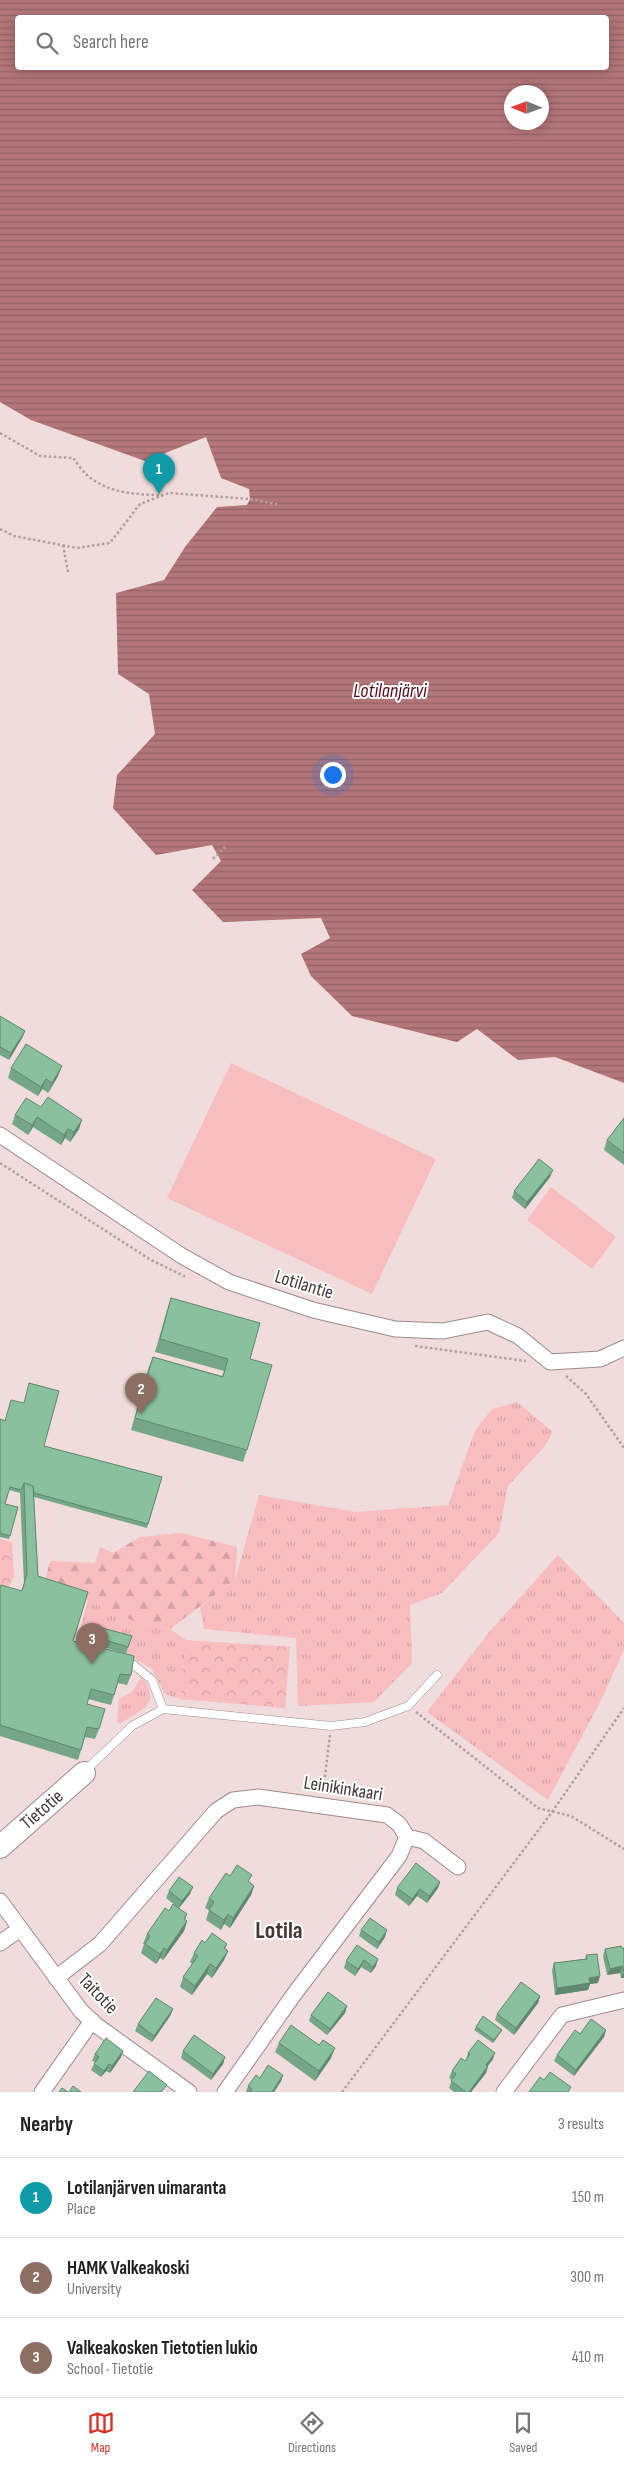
<!DOCTYPE html>
<html lang="en">
<head>
<meta charset="utf-8">
<style>
	:root { --surface:#fff; --page:#f2f2f2; --text:#222; --muted:#767676; --line:#e0e0e0; --accent:#d93025 }
	body { margin:0; font-family:"Sofia Sans Condensed",sans-serif; background:var(--page); color:var(--text) }
	.compass { position:absolute; left:504px; top:85px; width:45px; height:45px; border-radius:50%; background:var(--surface); box-shadow:0 2px 12px #0003; rotate:271deg }
	.you { position:absolute; left:332px; top:774px; width:18px; height:18px; margin:-12px; border:4px solid #fff; border-radius:50%; background:#1a73e8; box-shadow:0 0 0 8px #1a73e833 }
	.badge { display:grid; place-items:center; width:32px; height:32px; border-radius:50%; background:var(--accent); color:#fff; font-size:16px; font-weight:700 }
	.pin { position:absolute; translate:-50% -41px; filter:drop-shadow(0 1px 2px #0008) }
	.pin::after { content:''; position:absolute; top:26px; width:18px; height:15px; background:inherit; clip-path:polygon(0 0,100% 0,50% 100%) }
	.list { margin:0; padding:0; list-style:none }
	h2 { display:flex; justify-content:space-between; align-items:center; height:65px; margin:0; padding:0 20px; font-size:21px }
	h2 small { font-size:16px; font-weight:400; color:var(--muted) }
	.list li { display:grid; grid-template-columns:32px 1fr auto; gap:15px; align-items:center; box-sizing:border-box; height:80px; padding:0 20px; border-top:1px solid var(--line) }
	.list b { display:block; font-size:19px; white-space:nowrap }
	.list p { margin:0; font-size:16px; white-space:nowrap; color:var(--muted) }
	.list em { font-size:16px; font-style:normal; color:var(--muted) }
	.icon { flex:none; width:28px; height:28px; fill:none; stroke:currentColor; stroke-width:2; stroke-linecap:round; stroke-linejoin:round }
	.map { position:relative; flex:none; width:624px; height:2092px; overflow:hidden }
	.search { position:absolute; background:var(--surface); box-shadow:0 2px 12px #0003; left:15px; right:15px; top:15px; height:55px; display:flex; align-items:center; gap:12px; box-sizing:border-box; padding:0 18px; border-radius:5px; color:var(--muted); font-size:19px }
	.sheet { height:305px; background:var(--surface) }
	nav { display:flex; justify-content:space-around; align-items:center; box-sizing:border-box; height:70px; border-top:1px solid var(--line); background:var(--surface); font-size:14px; color:var(--muted) }
	nav a { display:grid; justify-items:center; gap:2px }
	nav .on { color:var(--accent) }
	.map>svg:first-child { display:block }
</style>
</head>
<body>
<div class="map">
<svg width="624" height="2092" viewBox="0 0 624 2092">
	<defs>
		<pattern id="grass-tufts" width="24" height="20" patternUnits="userSpaceOnUse" patternTransform="scale(1.25)"><rect width="24" height="20" fill="#f8bdbf"/><path d="M3 7l-1-3M5 7V3M7 7l1-3M15 17l-1-3M17 17v-4M19 17l1-3" fill="none" stroke="#d6a3a5"/></pattern>
		<pattern id="forest-firs" width="22" height="20" patternUnits="userSpaceOnUse" patternTransform="scale(1.25)"><rect width="22" height="20" fill="#f8bdbf"/><path d="M5 1l3.5 6h-7zM16 11l3.5 6h-7z" fill="#d6a3a5"/></pattern>
		<pattern id="park-crowns" width="20" height="18" patternUnits="userSpaceOnUse" patternTransform="scale(1.25)"><rect width="20" height="18" fill="#f8bdbf"/><path d="M2 6a3 3 0 1 1 6 0M12 15a3 3 0 1 1 6 0" fill="none" stroke="#d6a3a5"/></pattern>
		<pattern id="water-rules" width="6" height="5" patternUnits="userSpaceOnUse" patternTransform="scale(1.25)"><rect width="6" height="5" fill="#b37679"/><path d="M0 2.5h6" fill="none" stroke="#936264"/></pattern>
	</defs>
	<rect width="100%" height="100%" fill="#f0dcdc"/>
	<g fill="url(#grass-tufts)">
		<path d="M517,1402L553,1432L544,1447L508,1486L499,1533L442,1593L410,1605L412,1663L374,1702L298,1706L296,1638L204,1629L200,1607L235,1580L259,1495L356,1512L448,1505L475,1431L492,1409Z"/>
		<path d="M558,1555L624,1623V1650L601,1700L548,1800L427,1712L490,1631Z"/>
		<path d="M88,1600L138,1623L170,1629L186,1640L180,1699L165,1694L152,1669L126,1654L129,1643L80,1629Z"/>
		<path d="M141,1677L148,1685L151,1698L146,1707L120,1724L117,1721L119,1699L132,1692Z"/>
	</g>
	<path fill="url(#forest-firs)" d="M182,1533L237,1547L235,1580L170,1629L138,1623L45,1581L50,1561L95,1563L100,1547L113,1553L140,1537Z"/>
	<g fill="url(#park-crowns)">
		<path d="M0,1539L12,1542L14,1577L4,1594L0,1592Z"/>
		<path d="M186,1640L290,1647L285,1708L180,1699Z"/>
	</g>
	<g fill="#f8bdbf">
		<path d="M231,1063L436,1159L372,1294L167,1198Z"/>
		<path d="M551,1187L616,1237L592,1269L527,1220Z"/>
	</g>
	<path fill="url(#water-rules)" fill-rule="evenodd" d="M0,0H624V1083L555,1057L518,1060L477,1029L457,1042L352,1016L311,976L301,954L330,938L321,918L223,922L192,890L221,861L212,845L156,855L113,808L117,775L155,734L149,694L118,674L116,593L164,580L185,547L217,507L247,505L250,499L249,489L221,478L206,437L145,461L31,420L0,402ZM18,18H606V68H18ZM512,92H542V122H512Z"/>
	<g fill="none" stroke-linecap="round" stroke-linejoin="round">
		<defs>
			<g id="lane">
				<path d="M163,1709L331,1726L365,1722L408,1706L437,1675"/>
				<path d="M85,1771L132,1726L163,1709L152,1680L125,1658"/>
			</g>
			<g id="street">
				<path d="M0,1135L182,1256L229,1282L313,1310L395,1329L443,1331L488,1322L518,1336L550,1362L600,1359L624,1348"/>
				<path d="M407,1837L424,1841L458,1867"/>
				<path d="M0,1901L81,2011L96,2025L189,2092"/>
				<path d="M0,1943L20,1929"/>
				<path d="M56,1978L100,1944L216,1811L233,1800L258,1797L387,1815L399,1824L407,1837L399,1856L295,1993L225,2092"/>
				<path d="M42,2092L92,2021"/>
				<path d="M504,2092L562,2015L624,2000"/>
			</g>
			<path id="secondary" d="M0,1847L84,1773"/>
		</defs>
		<use href="#lane" stroke="#9d8b8b" stroke-width="9"/>
		<use href="#street" stroke="#9d8b8b" stroke-width="17"/>
		<use href="#secondary" stroke="#9d8b8b" stroke-width="24"/>
		<g stroke="#afa0a0" stroke-width="2.5" stroke-dasharray="2.5 2.5" stroke-linecap="butt">
			<path d="M0,433L40,456L73,458C77,463 82,471 88,476C108,493 138,495 162,495"/>
			<path d="M0,529L14,536L77,548L110,543L140,504L169,493L250,499L280,505"/>
			<path d="M63,545L68,572"/>
			<path d="M213,859L225,847"/>
			<path d="M0,1163L151,1260L186,1277"/>
			<path d="M415,1346L526,1361"/>
			<path d="M566,1376L586,1394L624,1448"/>
			<path d="M416,1712L538,1808L571,1816L624,1849"/>
			<path d="M323,1792L330,1735"/>
			<path d="M342,2092L552,1812L624,1708"/>
		</g>
		<use href="#lane" stroke="#fff" stroke-width="8"/>
		<use href="#street" stroke="#fff" stroke-width="15"/>
		<use href="#secondary" stroke="#fff" stroke-width="22"/>
	</g>
	<g fill="#76a688">
		<path d="M0,1016L25,1031L22,1038L9,1060L0,1055Z"/>
		<path d="M11,1068L58,1076L48,1093L42,1089L38,1096L8,1078Z"/>
		<path d="M41,1107L79,1129L70,1142L65,1138L61,1145L33,1127L28,1135L12,1124L15,1115Z"/>
		<path d="M624,1118V1165L604,1150L607,1140Z"/>
		<path d="M550,1177L525,1209L512,1198L514,1191Z"/>
		<path d="M171,1298L250,1359L247,1450L243,1462L131,1430L148,1369L153,1357L222,1376L224,1371L155,1352L167,1310Z"/>
		<path d="M0,1419L5,1420L44,1446L162,1477L147,1528L34,1497L38,1576L73,1641L131,1675L127,1685L118,1683L111,1705L88,1699L87,1704L99,1729L95,1739L85,1737L78,1760L0,1736V1586L21,1591L24,1584L20,1493L9,1490L5,1504L10,1536L9,1539L0,1537Z"/>
		<path d="M95,1626L132,1636L126,1654L90,1643Z"/>
		<path d="M230,1876L250,1882L254,1886L251,1895L230,1928L224,1924L221,1930L206,1920L209,1910L205,1908L209,1898Z"/>
		<path d="M440,1882L438,1888L427,1903L417,1896L409,1906L395,1895L397,1888Z"/>
		<path d="M169,1891L190,1894L179,1908L166,1898Z"/>
		<path d="M169,1911L187,1914L185,1920L187,1921L184,1931L163,1960L160,1958L156,1964L141,1953L144,1944H143L147,1934Z"/>
		<path d="M361,1930L385,1937L377,1949L359,1936Z"/>
		<path d="M205,1943L227,1944L225,1949L228,1951L224,1960L212,1978L207,1974L192,1995L180,1987L183,1977L192,1964L190,1962L194,1953Z"/>
		<path d="M357,1945L376,1966L371,1973L361,1967L355,1976L344,1968L346,1961Z"/>
		<path d="M621,1946L624,1978H621L620,1973L607,1975L603,1956L605,1949Z"/>
		<path d="M586,1955L598,1983L590,1984L588,1990L555,1995L552,1970L554,1963L585,1959Z"/>
		<path d="M540,1996L538,2003L514,2035L495,2020L497,2014Z"/>
		<path d="M347,2006L345,2013L327,2035L309,2021L311,2015Z"/>
		<path d="M173,2009L170,2016L152,2042L135,2031L138,2024Z"/>
		<path d="M476,2027L502,2030L500,2033L493,2043L474,2030Z"/>
		<path d="M606,2030L604,2037L574,2076L554,2061L557,2055L580,2034Z"/>
		<path d="M279,2043L331,2058L315,2081L275,2052Z"/>
		<path d="M123,2051L121,2057L110,2073L106,2071L101,2077L91,2070L95,2062L92,2061L95,2054Z"/>
		<path d="M183,2051L225,2057L223,2064L211,2080L181,2058Z"/>
		<path d="M468,2053L493,2059L488,2066L486,2073L471,2092H454L449,2088L452,2080L449,2078L452,2071L466,2060Z"/>
		<path d="M283,2075L281,2081L274,2092H246L248,2086L260,2078Z"/>
	</g>
	<g fill="#60876f">
		<path d="M25,1031L22,1038L9,1060L11,1053Z"/>
		<path d="M62,1066L58,1076L48,1093L52,1083Z"/>
		<path d="M46,1079L42,1089L38,1096L41,1087Z"/>
		<path d="M37,1117L33,1127L28,1135L32,1125Z"/>
		<path d="M82,1120L79,1129L70,1142L74,1132Z"/>
		<path d="M68,1129L65,1138L61,1145L64,1135Z"/>
		<path d="M553,1170L550,1177L525,1209L527,1202Z"/>
		<path d="M440,1882L438,1888L427,1903L429,1896Z"/>
		<path d="M254,1886L251,1895L230,1928L233,1918Z"/>
		<path d="M193,1887L190,1894L179,1908L182,1901Z"/>
		<path d="M420,1889L417,1896L409,1906L412,1899Z"/>
		<path d="M228,1914L224,1924L221,1930L224,1920Z"/>
		<path d="M187,1921L184,1931L163,1960L167,1950Z"/>
		<path d="M387,1930L385,1937L377,1949L379,1942Z"/>
		<path d="M164,1948L160,1958L156,1964L160,1954Z"/>
		<path d="M228,1951L224,1960L212,1978L216,1968Z"/>
		<path d="M378,1959L376,1966L371,1973L373,1967Z"/>
		<path d="M364,1960L361,1967L355,1976L358,1969Z"/>
		<path d="M210,1964L207,1974L192,1995L195,1986Z"/>
		<path d="M622,1966L620,1973L607,1975L610,1969Z"/>
		<path d="M624,1972V1978H621Z"/>
		<path d="M600,1976L598,1983L590,1984L588,1990L555,1995L557,1988L589,1978Z"/>
		<path d="M540,1996L538,2003L514,2035L516,2028Z"/>
		<path d="M347,2006L345,2013L327,2035L330,2029Z"/>
		<path d="M173,2009L170,2016L152,2042L154,2036Z"/>
		<path d="M502,2030L500,2033L493,2043L494,2040Z"/>
		<path d="M606,2030L604,2037L574,2076L576,2070Z"/>
		<path d="M335,2048L331,2058L315,2081L319,2071Z"/>
		<path d="M123,2051L121,2057L110,2073L112,2066Z"/>
		<path d="M495,2053L493,2059L483,2071L486,2065Z"/>
		<path d="M225,2057L223,2064L211,2080L213,2074Z"/>
		<path d="M109,2064L106,2071L101,2077L104,2071Z"/>
		<path d="M488,2066L486,2073L471,2092H469Z"/>
		<path d="M283,2075L281,2081L274,2092H272Z"/>
	</g>
	<g fill="#89c19e" stroke="#60876f">
		<path d="M0,1016L25,1031L11,1053L0,1047Z"/>
		<path d="M26,1044L62,1066L52,1083L46,1079L41,1087L11,1068Z"/>
		<path d="M48,1097L82,1120L74,1132L68,1129L64,1135L37,1117L32,1125L15,1115L26,1098L41,1107Z"/>
		<path d="M624,1118V1153L607,1140Z"/>
		<path d="M539,1159L553,1170L527,1202L514,1191Z"/>
		<path d="M171,1298L260,1323L250,1359L272,1365L247,1450L135,1418L153,1357L223,1377L228,1359L160,1339Z"/>
		<path d="M29,1383L59,1391L44,1446L162,1477L148,1524L34,1493L33,1486L24,1483L21,1490L10,1487L5,1504L18,1507L10,1536L0,1533V1419L5,1421L11,1400L24,1403Z"/>
		<path d="M24,1483L33,1486L38,1576L88,1592L73,1641L134,1656L131,1675L120,1674L114,1695L91,1689L87,1704L105,1709L99,1729L87,1727L81,1750L0,1725V1587L1,1585L22,1591L27,1574Z"/>
		<path d="M95,1626L132,1636L128,1647L92,1636Z"/>
		<path d="M416,1863L440,1882L429,1896L420,1889L412,1899L397,1888Z"/>
		<path d="M237,1865L252,1875L248,1881L254,1886L233,1918L228,1914L224,1920L209,1910L214,1902L209,1898L226,1873L230,1876Z"/>
		<path d="M179,1877L193,1887L182,1901L169,1891Z"/>
		<path d="M173,1904L187,1914L184,1919L187,1921L167,1950L164,1948L160,1954L145,1944L150,1936L147,1934L165,1908L169,1911Z"/>
		<path d="M370,1918L387,1930L379,1942L361,1930Z"/>
		<path d="M212,1933L227,1944L224,1948L228,1951L216,1968L210,1964L195,1986L183,1977L198,1956L194,1953L202,1940L205,1943Z"/>
		<path d="M357,1945L378,1959L373,1967L364,1960L358,1969L346,1961Z"/>
		<path d="M621,1946L622,1948H624V1972L622,1966L610,1969L605,1949Z"/>
		<path d="M597,1954L600,1976L589,1978L590,1983L557,1988L554,1963L587,1959L586,1955Z"/>
		<path d="M521,1982L540,1996L516,2028L497,2014Z"/>
		<path d="M328,1992L347,2006L330,2029L311,2015Z"/>
		<path d="M156,1998L173,2009L154,2036L138,2024Z"/>
		<path d="M483,2016L502,2030L494,2040L476,2027Z"/>
		<path d="M591,2019L606,2030L576,2070L557,2055L575,2030L580,2034Z"/>
		<path d="M291,2025L319,2045L323,2040L335,2048L319,2071L279,2043Z"/>
		<path d="M194,2035L225,2057L213,2074L183,2051Z"/>
		<path d="M106,2038L123,2051L112,2066L109,2064L104,2071L94,2064L99,2057L95,2054Z"/>
		<path d="M478,2040L495,2053L486,2065L488,2066L469,2092H466L451,2081L456,2074L452,2071L461,2058L465,2061L470,2054L468,2053Z"/>
		<path d="M268,2065L283,2075L272,2092H250L252,2089L248,2086L256,2075L260,2078Z"/>
		<path d="M149,2071L167,2085L161,2092H133Z"/>
		<path d="M550,2072L571,2087L568,2092H529L540,2077L544,2080Z"/>
		<path d="M73,2086L81,2092H69Z"/>
		<path d="M62,2088L68,2092H59Z"/>
	</g>
	<g text-anchor="middle" dominant-baseline="central" stroke-width="4" stroke-linejoin="round" paint-order="stroke">
		<g font-size="19" fill="#423a3a" stroke="#fff">
			<text transform="translate(304 1285) rotate(17)">Lotilantie</text>
			<text transform="translate(343 1789) rotate(9)">Leinikinkaari</text>
			<text transform="translate(42 1810) rotate(-41)">Tietotie</text>
			<text transform="translate(98 1994) rotate(46)">Taitotie</text>
		</g>
		<g font-size="20" font-style="italic" fill="#560919" stroke="#fff">
			<text x="390" y="691">Lotilanjärvi</text>
		</g>
		<g font-size="24" font-weight="bold" fill="#453536" stroke="#fff">
			<text x="279" y="1930">Lotila</text>
		</g>
	</g>
</svg>
<svg class="compass" viewBox="-18 -18 36 36"><path d="M0-13l5 13h-10z" fill="#e53935"/><path d="M0 13l5-13h-10z" fill="#767676"/></svg>
<div class="you"></div>
<div class="pin badge" style="left:159px;top:494px;background:#0f9aa8">1</div>
<div class="pin badge" style="left:141px;top:1414px;background:#8d6e63">2</div>
<div class="pin badge" style="left:92px;top:1664px;background:#8d6e63">3</div>
<div class="search"><svg class="icon" aria-label="search" viewBox="0 0 24 24"><circle cx="10" cy="10" r="6"/><path d="M15 15l6 6"/></svg>Search here</div>
</div>
<section class="sheet">
<h2>Nearby<small>3 results</small></h2>
<ul class="list">
<li><span class="badge" style="background:#0f9aa8">1</span><div><b>Lotilanjärven uimaranta</b><p>Place</p></div><em>150 m</em></li>
<li><span class="badge" style="background:#8d6e63">2</span><div><b>HAMK Valkeakoski</b><p>University</p></div><em>300 m</em></li>
<li><span class="badge" style="background:#8d6e63">3</span><div><b>Valkeakosken Tietotien lukio</b><p>School · Tietotie</p></div><em>410 m</em></li>
</ul>
</section>
<nav>
<a class="on"><svg class="icon" aria-label="map" viewBox="0 0 24 24"><path d="M3 6l6-2 6 2 6-2v14l-6 2-6-2-6 2zM9 4v14M15 6v14"/></svg>Map</a>
<a><svg class="icon" aria-label="directions" viewBox="0 0 24 24"><path d="M12 3l9 9-9 9-9-9zM9 14v-3h6M13 9l2 2-2 2"/></svg>Directions</a>
<a><svg class="icon" aria-label="saved" viewBox="0 0 24 24"><path d="M7 4h10v16l-5-4-5 4z"/></svg>Saved</a>
</nav>
</body>
</html>
